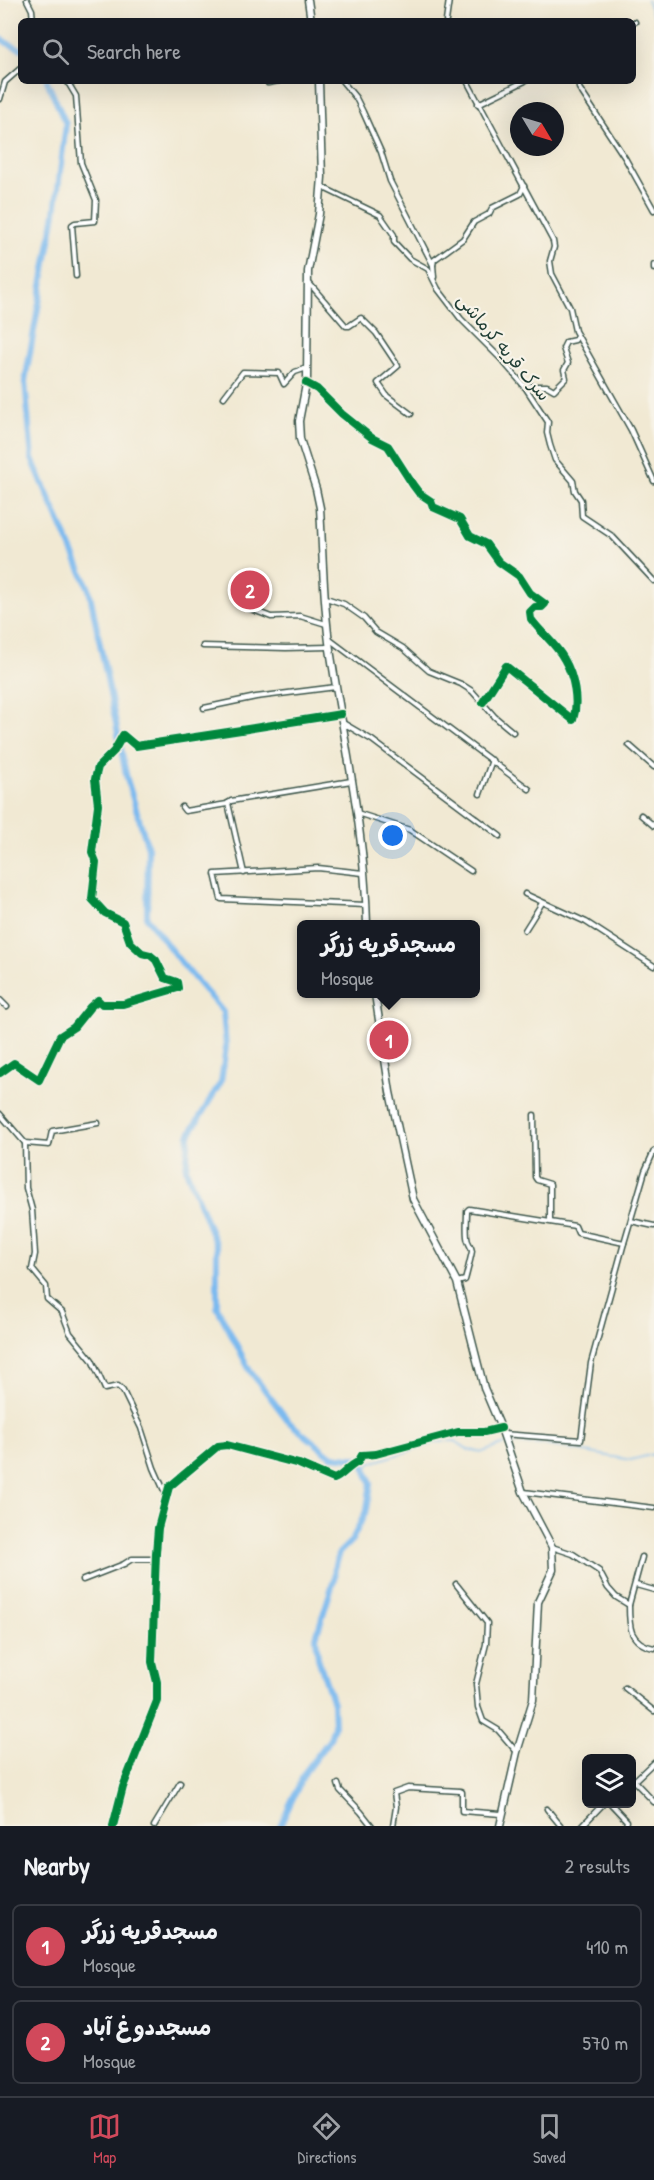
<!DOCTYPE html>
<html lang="en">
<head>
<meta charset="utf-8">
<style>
	:root { --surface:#171b24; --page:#242831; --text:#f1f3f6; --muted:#9ea1a6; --line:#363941; --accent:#d1495b }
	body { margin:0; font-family:"Patrick Hand","Playpen Sans Arabic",sans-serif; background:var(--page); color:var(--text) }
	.controls { position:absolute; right:18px; bottom:18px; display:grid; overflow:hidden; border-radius:9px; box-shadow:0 6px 24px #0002 }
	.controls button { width:54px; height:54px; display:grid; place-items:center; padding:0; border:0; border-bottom:2px solid var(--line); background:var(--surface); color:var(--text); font:30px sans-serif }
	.compass { position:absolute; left:510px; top:102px; width:54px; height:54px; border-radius:50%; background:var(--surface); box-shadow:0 6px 24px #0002; rotate:128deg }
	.you { position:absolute; left:393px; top:836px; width:21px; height:21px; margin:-15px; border:4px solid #fff; border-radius:50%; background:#1a73e8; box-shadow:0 0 0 9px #1a73e833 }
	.badge { display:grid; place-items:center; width:39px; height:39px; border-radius:50%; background:var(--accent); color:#fff; font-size:20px; font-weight:700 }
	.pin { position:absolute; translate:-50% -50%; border:3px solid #fff; box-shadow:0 2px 6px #0006 }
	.popup { position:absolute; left:297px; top:920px; width:183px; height:78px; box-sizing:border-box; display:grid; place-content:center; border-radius:9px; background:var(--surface); filter:drop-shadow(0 2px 4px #0005); font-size:20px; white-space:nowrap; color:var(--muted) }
	.popup b { font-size:22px; color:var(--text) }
	.popup::after { content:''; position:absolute; left:50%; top:100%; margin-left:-12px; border:12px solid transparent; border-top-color:var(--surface) }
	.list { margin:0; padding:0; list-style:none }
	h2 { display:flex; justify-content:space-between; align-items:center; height:78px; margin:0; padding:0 24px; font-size:26px }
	h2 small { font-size:20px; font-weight:400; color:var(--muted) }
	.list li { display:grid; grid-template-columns:39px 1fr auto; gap:18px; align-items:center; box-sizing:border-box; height:84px; margin:0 12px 12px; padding:0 12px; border:2px solid var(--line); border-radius:9px }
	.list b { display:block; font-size:22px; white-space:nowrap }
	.list p { margin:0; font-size:20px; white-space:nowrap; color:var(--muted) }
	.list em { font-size:20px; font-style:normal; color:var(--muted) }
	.icon { flex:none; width:33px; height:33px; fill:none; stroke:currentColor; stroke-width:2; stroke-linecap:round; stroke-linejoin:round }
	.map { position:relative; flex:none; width:654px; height:1826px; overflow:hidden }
	.search { position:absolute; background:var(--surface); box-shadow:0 6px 24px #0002; left:18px; right:18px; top:18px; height:66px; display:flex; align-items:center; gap:15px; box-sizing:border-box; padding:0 21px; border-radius:9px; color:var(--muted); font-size:22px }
	.sheet { height:270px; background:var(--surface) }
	nav { display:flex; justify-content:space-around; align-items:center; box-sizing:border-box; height:84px; border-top:2px solid var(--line); background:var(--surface); font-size:16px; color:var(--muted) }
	nav a { display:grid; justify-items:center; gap:3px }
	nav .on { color:var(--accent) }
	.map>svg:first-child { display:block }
</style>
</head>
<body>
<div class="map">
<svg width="654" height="1826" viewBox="0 0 654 1826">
	<rect width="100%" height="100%" fill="#f7f3e8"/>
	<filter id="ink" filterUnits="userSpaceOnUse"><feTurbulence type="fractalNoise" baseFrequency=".0167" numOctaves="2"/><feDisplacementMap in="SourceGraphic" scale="12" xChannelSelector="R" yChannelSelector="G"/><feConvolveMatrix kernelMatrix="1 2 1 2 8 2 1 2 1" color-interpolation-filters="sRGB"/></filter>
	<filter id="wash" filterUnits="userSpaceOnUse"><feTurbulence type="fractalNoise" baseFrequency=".008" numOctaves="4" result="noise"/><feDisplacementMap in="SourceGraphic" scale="24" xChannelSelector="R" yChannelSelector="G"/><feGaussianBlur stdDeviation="1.35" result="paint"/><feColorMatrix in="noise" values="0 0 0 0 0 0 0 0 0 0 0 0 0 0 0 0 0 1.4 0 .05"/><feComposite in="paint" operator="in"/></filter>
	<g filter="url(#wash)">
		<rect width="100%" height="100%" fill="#f1e9d3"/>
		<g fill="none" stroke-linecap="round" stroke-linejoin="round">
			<g stroke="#7bbaef" stroke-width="1.5">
				<path d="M647,0L654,17"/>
				<path d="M510,1444L544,1445L631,1460L654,1454"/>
				<path d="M366,1470L371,1463L437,1442L455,1441L469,1450L483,1452L505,1444"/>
			</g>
			<g stroke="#7bbaef" stroke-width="6">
				<path d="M0,38L7,43L21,49"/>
				<path d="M47,81L66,124L55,213L25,381L32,459L89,589L127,779L148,848L147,918L178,959L223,1012L226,1047L221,1082L189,1135L186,1169L217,1248V1307L250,1371L290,1423L331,1456L361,1459L371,1483L367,1509L352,1540L339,1553L335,1564L334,1580L316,1637L318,1658L333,1703L334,1726L330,1739L305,1772L280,1826"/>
			</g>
		</g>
	</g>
	<g filter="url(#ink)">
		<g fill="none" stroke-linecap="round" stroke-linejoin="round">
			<defs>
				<g id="minor">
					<path d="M27,0L32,10L33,21"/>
					<path d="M446,21L449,0"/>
					<path d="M633,23L635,22"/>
					<path d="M67,81L76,96L81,163L96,200L95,221L75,223L72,225L76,276"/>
					<path d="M342,81L356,98L363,112L381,152L390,181L433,265L434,277"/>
					<path d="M467,81L553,241L554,247L550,261L552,274L570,308L575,331L631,430L654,481"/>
					<path d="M578,81L579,88L625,158L654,210"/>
					<path d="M268,83L279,81"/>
					<path d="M0,99L5,82L21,68"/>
					<path d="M478,104L525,81"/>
					<path d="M322,187L380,215L394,235V242L410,259L428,269L438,289L461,319L500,358L525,387L548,422L547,433L550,445L555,460L573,481L575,491L581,500L582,516L612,536L654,581"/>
					<path d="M433,265L434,260L463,239L474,222L489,214L492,208L520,194L524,186"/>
					<path d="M654,265V269"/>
					<path d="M309,283L346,326H349L361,318L376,333L398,366L378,383L387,396L411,414"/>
					<path d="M306,383L317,389L342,414L372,438L388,446L413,485L419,493L431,501L433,507L460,519L470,536L486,544L499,562L519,576L530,593L545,604L542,607H535L530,612L531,619C541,633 556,644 564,659C574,676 579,702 573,720L506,666L483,702"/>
					<path d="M523,386H547L554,390L566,378L564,370L568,363L563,348L566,342L575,340L577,335"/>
					<path d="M224,397L243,372L279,373L284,384L295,372L307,368"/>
					<path d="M255,590L248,608L271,617L300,616L326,624"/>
					<path d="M326,598L344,604L364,618L376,632L403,648L429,671L461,684L472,691L495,717L513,732"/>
					<path d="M329,639L529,789"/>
					<path d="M203,646L286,648L329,647"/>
					<path d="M204,708L256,697L336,687"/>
					<path d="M343,723L372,740L500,836"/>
					<path d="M629,745L654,767"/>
					<path d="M480,794L492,760"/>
					<path d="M228,803L244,873"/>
					<path d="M182,807L185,811L227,804L231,801L351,781"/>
					<path d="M357,813L410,830L471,871"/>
					<path d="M641,815L654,826"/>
					<path d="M363,873L318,868L215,874L221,899L366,905"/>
					<path d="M525,894L586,922L654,966"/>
					<path d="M525,930L542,903"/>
					<path d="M0,1000L7,1007"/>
					<path d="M0,1073L14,1063L39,1080L60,1036L74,1027L90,1007L98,1000L102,1004H123L178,988L177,982L165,978L156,960L150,955L142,953L130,942L123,922L105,913L92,899L96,862L92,852L98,805L95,779L98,767L114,751L123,735L136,746C204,736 272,726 340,714"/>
					<path d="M0,1114L25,1143L26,1188L32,1210L35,1254L32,1269L46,1286L47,1299L62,1312L70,1333L92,1360L105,1389L118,1386L123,1391L141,1428L154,1468L166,1495"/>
					<path d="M534,1115L535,1177L537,1180L550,1184V1221"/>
					<path d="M25,1143L49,1145L52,1131L98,1123"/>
					<path d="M631,1221L654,1226"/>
					<path d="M457,1282L465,1280C466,1277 472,1253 472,1251C471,1245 467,1243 467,1237C466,1228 467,1220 467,1211L469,1209L575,1226L578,1233L624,1243"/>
					<path d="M503,1434L581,1440L591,1363L624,1243L645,1171L654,1151"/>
					<path d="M524,1492L654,1508"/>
					<path d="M552,1547L573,1554L599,1571L608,1588L616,1597L629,1605C629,1627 629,1643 654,1648"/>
					<path d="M83,1580L124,1564L132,1559H156"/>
					<path d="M456,1584L487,1623L486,1644L476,1684L478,1707L483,1721L498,1730L516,1751"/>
					<path d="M636,1585L654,1590"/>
					<path d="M629,1605L642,1557"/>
					<path d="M625,1688L654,1711"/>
					<path d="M634,1781L654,1802"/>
					<path d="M632,1783L654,1762"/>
					<path d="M338,1784L340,1790L361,1812L372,1826"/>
					<path d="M611,1804L627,1821L626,1826"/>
					<path d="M547,1809L561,1826"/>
					<path d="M113,1826L123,1787L157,1701V1682L152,1662L156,1553L158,1528L169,1487L218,1446L227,1445L299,1464L334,1479C343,1476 347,1467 358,1462L362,1455L376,1454L458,1432H484L501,1428"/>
					<path d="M154,1826L180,1783"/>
					<path d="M393,1826L396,1807L394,1793L408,1788L460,1791L462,1792V1811L501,1814"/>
					<path d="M582,1826L603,1804"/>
				</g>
				<g id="highway">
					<path d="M308,0L311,21"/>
					<path d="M319,81L322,177L319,214L308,271L307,379L299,421L300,439L316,489L320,508C323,555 323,603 330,649C344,741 365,832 367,924"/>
					<path d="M375,994L390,1092L413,1199L457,1282L484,1388L501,1428L523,1492L552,1547L553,1570L538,1602L533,1700L517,1752L500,1826"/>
				</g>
			</defs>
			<use href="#minor" stroke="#3e574c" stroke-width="7"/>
			<use href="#highway" stroke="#3e574c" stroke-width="9"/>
			<use href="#minor" stroke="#fff" stroke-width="4"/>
			<use href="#highway" stroke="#fff" stroke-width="6"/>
			<defs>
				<g id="cycleway">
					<path d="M306,383L317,389L342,414L372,438L388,446L413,485L419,493L431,501L433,507L460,519L470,536L486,544L499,562L519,576L530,593L545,604L542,607H535L530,612L531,619C541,633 556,644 564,659C574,676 579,702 573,720L506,666L483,702"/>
					<path d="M0,1073L14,1063L39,1080L60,1036L74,1027L90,1007L98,1000L102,1004H123L178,988L177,982L165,978L156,960L150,955L142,953L130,942L123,922L105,913L92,899L96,862L92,852L98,805L95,779L98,767L114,751L123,735L136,746C204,736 273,725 341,714"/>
					<path d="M113,1826L123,1787L157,1701V1682L152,1662L156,1553L158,1528L169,1487L218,1446L227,1445L299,1464L334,1479C343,1476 347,1467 358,1462L362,1455L376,1454L458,1432H484L501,1428"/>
				</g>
			</defs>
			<use href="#cycleway" stroke="#f7f3e8" stroke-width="11"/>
			<use href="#cycleway" stroke="#00873e" stroke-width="8"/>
		</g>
	</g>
	<g text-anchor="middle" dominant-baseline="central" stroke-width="4.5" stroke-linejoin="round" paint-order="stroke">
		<g font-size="18" fill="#1f3d34" stroke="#f7f3e8">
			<text transform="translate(504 347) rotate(50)">سرک قریه کرماشی</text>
		</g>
	</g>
</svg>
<div class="controls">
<button><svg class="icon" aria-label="layers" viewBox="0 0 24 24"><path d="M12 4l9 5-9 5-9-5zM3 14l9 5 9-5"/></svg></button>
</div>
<svg class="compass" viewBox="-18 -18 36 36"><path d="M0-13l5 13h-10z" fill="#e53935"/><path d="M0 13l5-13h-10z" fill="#9ea1a6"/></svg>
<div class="you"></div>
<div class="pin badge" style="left:389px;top:1040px">1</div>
<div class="popup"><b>مسجدقریه زرگر</b>Mosque</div>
<div class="pin badge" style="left:250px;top:590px">2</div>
<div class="search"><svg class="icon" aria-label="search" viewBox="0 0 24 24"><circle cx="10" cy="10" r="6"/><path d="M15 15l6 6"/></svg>Search here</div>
</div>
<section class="sheet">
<h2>Nearby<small>2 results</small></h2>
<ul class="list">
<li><span class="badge">1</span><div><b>مسجدقریه زرگر</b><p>Mosque</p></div><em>410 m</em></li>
<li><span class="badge">2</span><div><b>مسجددوغ آباد</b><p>Mosque</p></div><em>570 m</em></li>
</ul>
</section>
<nav>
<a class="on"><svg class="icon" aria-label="map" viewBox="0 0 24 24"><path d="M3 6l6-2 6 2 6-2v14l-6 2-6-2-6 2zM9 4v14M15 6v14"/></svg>Map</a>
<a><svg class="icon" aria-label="directions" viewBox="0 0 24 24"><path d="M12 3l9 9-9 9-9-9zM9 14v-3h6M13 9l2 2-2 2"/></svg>Directions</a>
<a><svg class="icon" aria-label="saved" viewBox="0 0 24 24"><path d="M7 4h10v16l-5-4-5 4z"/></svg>Saved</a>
</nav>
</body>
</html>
